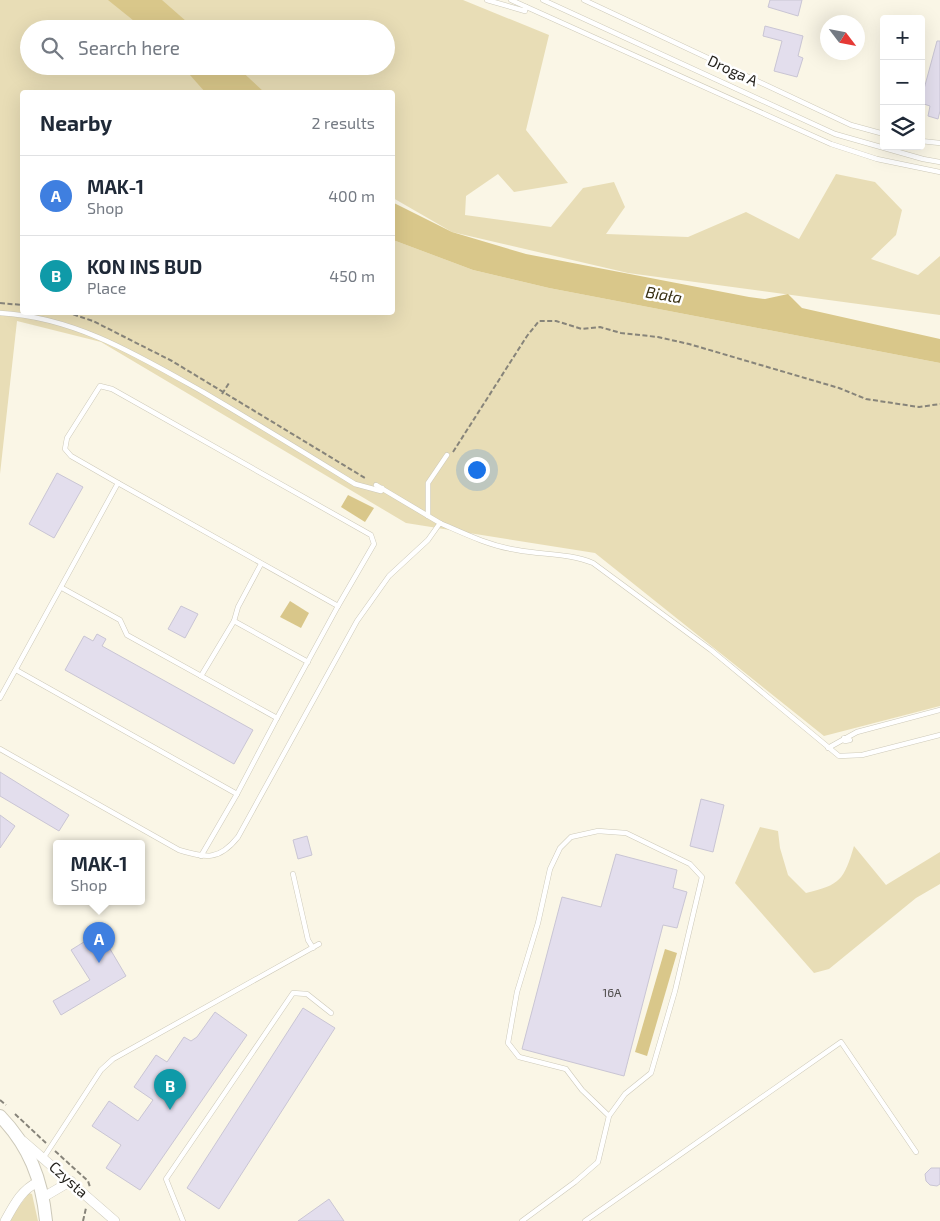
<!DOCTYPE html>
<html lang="en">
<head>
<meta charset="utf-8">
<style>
	:root { --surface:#fff; --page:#f2f2f3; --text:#1f2937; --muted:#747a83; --line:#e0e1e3; --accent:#1a73e8 }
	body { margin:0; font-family:"Exo 2",sans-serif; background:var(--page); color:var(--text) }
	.controls { position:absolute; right:15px; top:15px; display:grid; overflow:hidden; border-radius:5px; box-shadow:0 5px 20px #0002 }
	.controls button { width:45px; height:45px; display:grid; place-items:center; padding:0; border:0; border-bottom:1px solid var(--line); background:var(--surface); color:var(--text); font:25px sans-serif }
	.compass { position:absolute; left:820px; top:15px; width:45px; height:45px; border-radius:50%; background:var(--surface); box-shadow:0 5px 20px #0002; rotate:122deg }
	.you { position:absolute; left:476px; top:469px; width:18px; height:18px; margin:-12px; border:4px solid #fff; border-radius:50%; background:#1a73e8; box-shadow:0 0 0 8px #1a73e833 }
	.badge { display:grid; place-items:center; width:32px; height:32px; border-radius:50%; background:var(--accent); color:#fff; font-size:16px; font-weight:700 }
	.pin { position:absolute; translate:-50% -41px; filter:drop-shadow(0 1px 2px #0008) }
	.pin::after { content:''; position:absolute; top:26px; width:18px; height:15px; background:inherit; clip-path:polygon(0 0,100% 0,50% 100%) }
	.popup { position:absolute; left:53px; top:840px; width:92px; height:65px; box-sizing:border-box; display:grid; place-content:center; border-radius:5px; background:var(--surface); filter:drop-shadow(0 1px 4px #0005); font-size:16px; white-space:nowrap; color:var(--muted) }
	.popup b { font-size:19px; color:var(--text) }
	.popup::after { content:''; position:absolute; left:50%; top:100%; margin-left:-10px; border:10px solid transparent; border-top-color:var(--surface) }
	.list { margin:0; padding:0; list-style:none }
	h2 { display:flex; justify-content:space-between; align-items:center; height:65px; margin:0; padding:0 20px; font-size:21px }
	h2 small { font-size:16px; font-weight:400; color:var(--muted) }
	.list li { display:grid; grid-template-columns:32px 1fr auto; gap:15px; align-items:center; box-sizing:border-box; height:80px; padding:0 20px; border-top:1px solid var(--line) }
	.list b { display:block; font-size:19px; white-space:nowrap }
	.list p { margin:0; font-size:16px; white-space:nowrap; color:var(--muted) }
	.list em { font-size:16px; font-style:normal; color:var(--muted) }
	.icon { flex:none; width:28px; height:28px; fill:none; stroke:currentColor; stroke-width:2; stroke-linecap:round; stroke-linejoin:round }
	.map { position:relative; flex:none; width:940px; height:1221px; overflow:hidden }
	.search { position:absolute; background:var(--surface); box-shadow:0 5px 20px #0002; left:20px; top:20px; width:375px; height:55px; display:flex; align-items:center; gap:12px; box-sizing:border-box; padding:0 18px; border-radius:28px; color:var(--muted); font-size:19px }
	.panel { position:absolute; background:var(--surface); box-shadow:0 5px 20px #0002; left:20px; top:90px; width:375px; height:225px; border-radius:5px }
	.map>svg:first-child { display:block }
</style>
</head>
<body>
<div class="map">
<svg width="940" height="1221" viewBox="0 0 940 1221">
	<rect width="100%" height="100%" fill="#faf6e6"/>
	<g fill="#e8ddb6" fill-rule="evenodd">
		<path d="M0,0H463L549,35L526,130L568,183L514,192L498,174L466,196L465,215L551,227L583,188L614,182L625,207L606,234L688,237L746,212L799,239L836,174L875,182L902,210L896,235L871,259L918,275L940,256V315L628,273L452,232L393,198L392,92H22V312H392L393,240L473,270L549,288L940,363V706L824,736L595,553L406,523L101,342L17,321L0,474ZM29,29H386V66H29Z"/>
		<path d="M760,827L778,831L780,848L788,875L806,893C840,885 844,880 854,846L886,885L940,852V884L916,898L829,969L814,973L735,883Z"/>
		<path d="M29,1193L32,1194L38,1221H8Z"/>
	</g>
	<g fill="#d9c78a">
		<path d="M108,0H162L195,29H144Z"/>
		<path d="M182,66H236L264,92H205Z"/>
		<path d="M392,202L452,232L526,254L749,297L765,299L788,294L802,308L940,339V363L549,288L473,270L393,240Z"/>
		<path d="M348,495L374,508L365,522L341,507Z"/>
		<path d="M290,601L309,613L301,628L280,617Z"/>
		<path d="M665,949L677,953L647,1056L635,1052Z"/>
	</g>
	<g fill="#e3deed" stroke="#c9c5d4">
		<path d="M770,0H802L798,16L768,7Z"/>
		<path d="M765,26L803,36L798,56L803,58L797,77L774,71L782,41L763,36Z"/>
		<path d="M937,41H940V111L938,119L928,116L930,106L921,103V88L924,89Z"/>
		<path d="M57,473L83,487L54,538L29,524Z"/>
		<path d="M181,606L198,614L185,638L168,629Z"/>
		<path d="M97,634L106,639L102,646L253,730L234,764L65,670L84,636L93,641Z"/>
		<path d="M0,772L69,815L59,831L0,796Z"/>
		<path d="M701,799L724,805L713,852L690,846Z"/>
		<path d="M0,815L15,826L0,848Z"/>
		<path d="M307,836L312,855L298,859L293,840Z"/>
		<path d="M616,854L677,870L673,888L687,892L677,928L663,925L624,1076L522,1049L562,897L601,907Z"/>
		<path d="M100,932L126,976L61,1015L53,1001L90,980L71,950Z"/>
		<path d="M303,1008L335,1028L219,1209L187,1188Z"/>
		<path d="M215,1012L247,1035L140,1190L106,1168L121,1145L92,1126L109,1101L138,1121L153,1100L134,1087L156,1055L167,1062L184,1037L191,1041L197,1037Z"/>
		<path d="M931,1168H940V1184L937,1186L930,1185L926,1181L925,1174Z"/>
		<path d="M329,1199L344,1221H298Z"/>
	</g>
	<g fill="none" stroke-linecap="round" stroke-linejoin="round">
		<defs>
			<g id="lane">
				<path d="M487,0L525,11L526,7"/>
				<path d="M511,0L831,144L877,159L940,172"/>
				<path d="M543,0L835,134L923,159L940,162"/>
				<path d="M584,0L851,125L884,134"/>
				<path d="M921,141L940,143"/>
				<path d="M0,313C75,317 139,356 203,392C254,422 305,453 355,484L381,491L382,488"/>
				<path d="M118,483L71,456L65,449L67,438L100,386L112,389L371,535L374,544L338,606"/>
				<path d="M376,485L440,523"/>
				<path d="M428,516V483L447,455"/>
				<path d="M234,621L238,607L261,564"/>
				<path d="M16,670L237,794L277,718L127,635L120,620L62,588"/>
				<path d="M201,676L234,621L308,662"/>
				<path d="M0,698L118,483L338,606L277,718"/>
				<path d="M844,738L845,741L850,740"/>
				<path d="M828,748L857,732L940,710"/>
				<path d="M0,749L179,850C206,858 219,861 238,837L357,621L389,576L428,540L440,523C465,534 490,546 517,550C542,555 569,553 593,563L711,650L839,756L862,755L940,735"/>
				<path d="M201,856L237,794"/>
				<path d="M293,874L308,940L313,948"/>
				<path d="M44,1157L101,1070L113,1059L319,944"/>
				<path d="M183,1221L166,1179L293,993L307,994L331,1013"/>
				<path d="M522,1221L575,1182L598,1162L609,1116L625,1094L651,1073L675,991L702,877L690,864L626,833L598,831L571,837L560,848L550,869L538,923L517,992L508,1043L519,1057L566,1069L582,1090L609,1116"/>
				<path d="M585,1221L841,1042L916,1152"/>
			</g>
			<g id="street">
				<path d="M23,1141L115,1221"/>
				<path d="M42,1198L71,1181"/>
				<path d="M5,1221C14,1205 21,1190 38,1182"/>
			</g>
			<path id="secondary" d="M0,1116C29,1146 42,1179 46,1221"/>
		</defs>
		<use href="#lane" stroke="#cdc9b9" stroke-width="5.5"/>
		<use href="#street" stroke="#cdc9b9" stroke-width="10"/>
		<use href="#secondary" stroke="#cdc9b9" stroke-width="14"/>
		<g stroke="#87847a" stroke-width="2" stroke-dasharray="5 2.5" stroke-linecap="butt">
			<path d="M0,303L22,305"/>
			<path d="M66,312L93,321L172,361L365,478"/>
			<path d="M222,394L229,383"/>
			<path d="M453,452L527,336L539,321H556L582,329L600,327L621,333L658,337L689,344L839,388L866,399L919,407L940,404"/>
			<path d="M0,1100L6,1105"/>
			<path d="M15,1114L46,1143"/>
			<path d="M55,1151L88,1181L90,1187"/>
			<path d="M83,1221L86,1208"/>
		</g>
		<use href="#lane" stroke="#fff" stroke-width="4.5"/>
		<use href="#street" stroke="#fff" stroke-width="9"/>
		<use href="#secondary" stroke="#fff" stroke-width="12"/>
	</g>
	<g text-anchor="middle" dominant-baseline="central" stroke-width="5" stroke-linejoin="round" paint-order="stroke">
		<g font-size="12" fill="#524f4f">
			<text x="612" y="992">16A</text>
		</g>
		<g font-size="15" fill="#211f1a" stroke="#fff">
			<text transform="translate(733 70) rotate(25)">Droga A</text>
			<text transform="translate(69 1179) rotate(42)">Czysta</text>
		</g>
		<g font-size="16" font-style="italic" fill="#372f13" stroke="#fff">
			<text transform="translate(664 294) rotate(10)">Biała</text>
		</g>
	</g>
</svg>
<div class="controls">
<button>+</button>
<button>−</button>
<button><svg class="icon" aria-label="layers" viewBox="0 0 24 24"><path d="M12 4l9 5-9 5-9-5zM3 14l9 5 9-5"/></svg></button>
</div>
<svg class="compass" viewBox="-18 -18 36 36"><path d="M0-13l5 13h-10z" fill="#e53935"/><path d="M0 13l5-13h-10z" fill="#747a83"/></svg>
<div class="you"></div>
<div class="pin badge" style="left:99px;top:963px;background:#3f7fe0">A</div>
<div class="popup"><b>MAK-1</b>Shop</div>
<div class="pin badge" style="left:170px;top:1110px;background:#0f9aa8">B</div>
<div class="search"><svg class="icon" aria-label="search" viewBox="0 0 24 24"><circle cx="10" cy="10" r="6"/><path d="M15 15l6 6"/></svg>Search here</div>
<section class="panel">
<h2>Nearby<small>2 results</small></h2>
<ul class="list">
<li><span class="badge" style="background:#3f7fe0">A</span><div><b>MAK-1</b><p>Shop</p></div><em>400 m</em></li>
<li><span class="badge" style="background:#0f9aa8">B</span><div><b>KON INS BUD</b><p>Place</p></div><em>450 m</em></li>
</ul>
</section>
</div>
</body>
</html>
